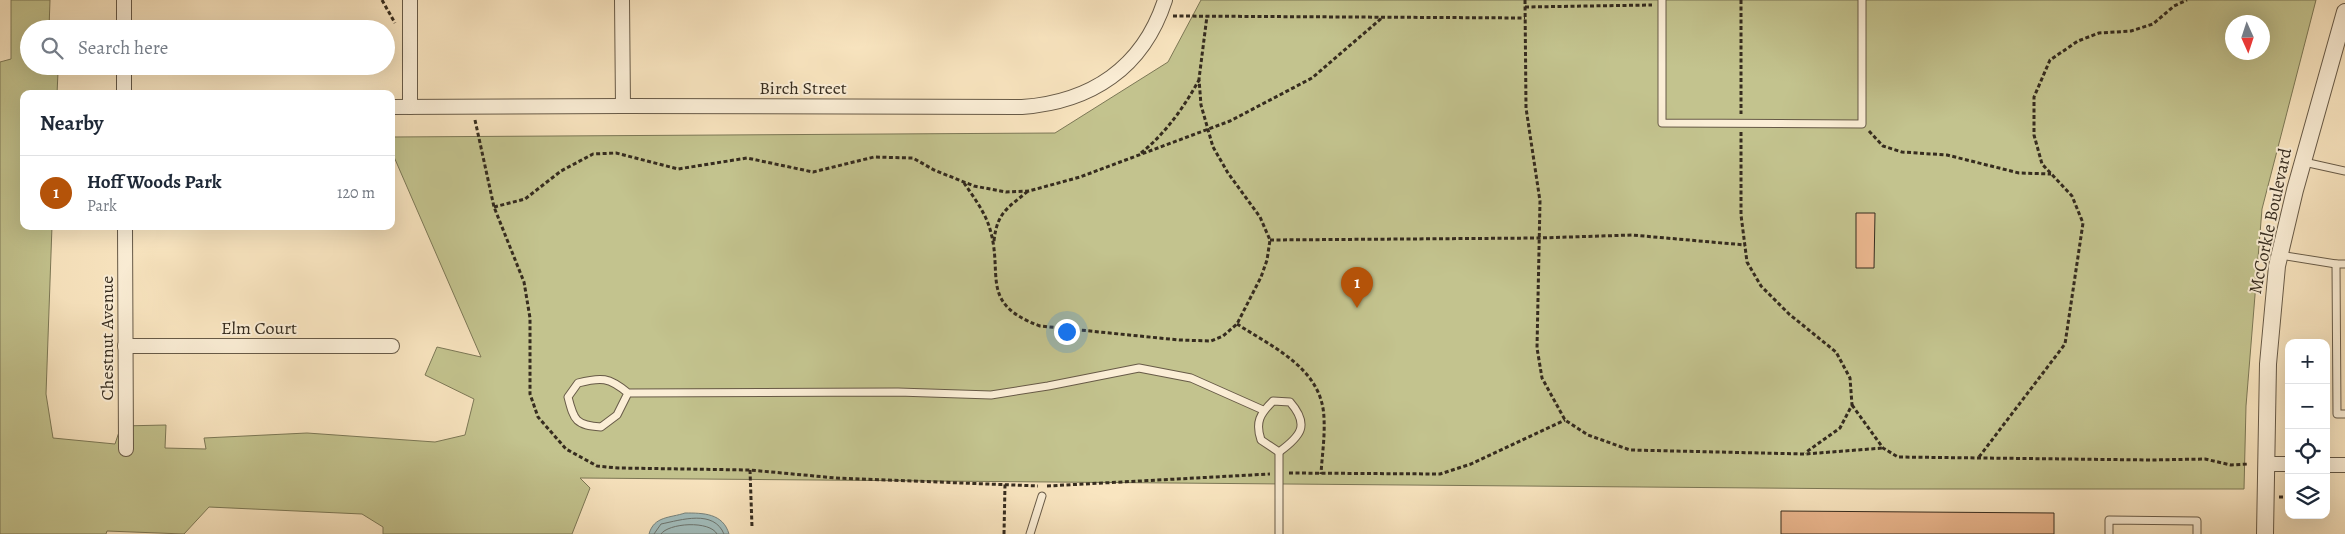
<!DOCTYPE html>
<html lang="en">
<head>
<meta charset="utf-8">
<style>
	:root { --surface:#fff; --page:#f6f6f7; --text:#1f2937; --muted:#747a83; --line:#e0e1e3; --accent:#b45309 }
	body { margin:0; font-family:Alegreya,serif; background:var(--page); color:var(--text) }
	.controls { position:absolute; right:15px; bottom:15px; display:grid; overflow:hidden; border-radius:10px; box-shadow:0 5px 20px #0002 }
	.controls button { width:45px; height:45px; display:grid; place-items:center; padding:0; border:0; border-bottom:1px solid var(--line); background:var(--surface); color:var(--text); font:25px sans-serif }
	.compass { position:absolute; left:2225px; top:15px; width:45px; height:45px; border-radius:50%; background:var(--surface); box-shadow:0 5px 20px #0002; rotate:177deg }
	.you { position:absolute; left:1066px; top:331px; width:18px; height:18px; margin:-12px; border:4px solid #fff; border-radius:50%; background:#1a73e8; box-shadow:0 0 0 8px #1a73e833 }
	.badge { display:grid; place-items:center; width:32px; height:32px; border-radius:50%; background:var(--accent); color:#fff; font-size:16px; font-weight:700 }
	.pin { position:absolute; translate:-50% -41px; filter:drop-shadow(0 1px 2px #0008) }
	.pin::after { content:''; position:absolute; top:26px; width:18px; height:15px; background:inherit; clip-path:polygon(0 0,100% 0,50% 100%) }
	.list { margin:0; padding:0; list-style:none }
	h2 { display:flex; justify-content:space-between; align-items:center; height:65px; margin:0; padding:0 20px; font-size:21px }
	h2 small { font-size:16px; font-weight:400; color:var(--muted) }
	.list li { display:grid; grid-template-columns:32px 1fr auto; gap:15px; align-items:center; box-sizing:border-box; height:75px; padding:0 20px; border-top:1px solid var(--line) }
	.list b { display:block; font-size:19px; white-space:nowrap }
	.list p { margin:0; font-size:16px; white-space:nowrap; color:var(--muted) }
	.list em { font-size:16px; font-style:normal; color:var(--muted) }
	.icon { flex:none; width:28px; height:28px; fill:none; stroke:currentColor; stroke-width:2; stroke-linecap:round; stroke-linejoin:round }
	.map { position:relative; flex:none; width:2345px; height:534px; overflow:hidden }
	.search { position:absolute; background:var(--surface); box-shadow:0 5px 20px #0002; left:20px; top:20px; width:375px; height:55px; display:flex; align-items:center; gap:12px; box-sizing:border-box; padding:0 18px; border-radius:28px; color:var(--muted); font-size:19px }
	.panel { position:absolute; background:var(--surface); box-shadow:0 5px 20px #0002; left:20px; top:90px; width:375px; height:140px; border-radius:10px }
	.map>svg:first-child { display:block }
</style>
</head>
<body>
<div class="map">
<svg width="2345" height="534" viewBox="0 0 2345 534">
	<rect width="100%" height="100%" fill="#f9e5c0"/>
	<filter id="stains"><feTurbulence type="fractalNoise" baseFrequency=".004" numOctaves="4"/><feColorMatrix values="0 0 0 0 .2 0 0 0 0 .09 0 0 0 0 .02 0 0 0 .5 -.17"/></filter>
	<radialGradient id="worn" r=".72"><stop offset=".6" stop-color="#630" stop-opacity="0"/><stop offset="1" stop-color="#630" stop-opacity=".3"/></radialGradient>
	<path fill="#c3c38e" stroke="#7c7856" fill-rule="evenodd" d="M11,0H50L49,29H29V66H49L58,72L57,94H24V226H52L46,394L53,438L115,444L121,426L166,425L165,448L206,449L204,438L307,433L435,442L465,435L474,399L425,375L437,347L481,357L391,150V137L1055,133L1168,62L1201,0H2316L2262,209L2246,406L2244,489H1876L580,478L590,488L572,534H383V527L362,514L209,507L184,534L107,531L106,534H0V62L11,59ZM2232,22H2262V52H2232Z"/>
	<path fill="#a2bdbc" stroke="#77837d" d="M685,513C703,513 723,513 729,534H649C654,516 670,518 685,513Z"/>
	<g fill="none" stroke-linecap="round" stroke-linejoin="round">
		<g stroke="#6c746e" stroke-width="1">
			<path d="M654,534L661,524C681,520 714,509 724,534"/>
			<path d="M661,534C668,523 710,520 717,534"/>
		</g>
	</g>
	<g fill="#ebb78f" stroke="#362c1f">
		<path d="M1856,213H1875L1874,268H1856Z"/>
		<path d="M1781,511L2054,513V534H1781Z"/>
	</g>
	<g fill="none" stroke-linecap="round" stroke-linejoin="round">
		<defs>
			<g id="service">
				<path d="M1662,0V123L1862,124V0"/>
				<path d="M2304,162L2345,171"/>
				<path d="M2280,255L2336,264"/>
				<path d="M2345,264H2336L2337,414H2345"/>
				<path d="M628,393L617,415L601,427C576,425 574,421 568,397L578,383C601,377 609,377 628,393L898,392L991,395L1048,386L1139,368L1191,378L1263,410"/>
				<path d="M1273,401L1290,402C1310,425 1301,436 1279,452L1261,440C1255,422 1260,414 1273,401Z"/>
				<path d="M1030,534L1042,496"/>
				<path d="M1279,534V452"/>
				<path d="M2109,534V520L2197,521V534"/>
			</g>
			<g id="minor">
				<path d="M124,0V29"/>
				<path d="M410,0V107"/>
				<path d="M622,0L623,106"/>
				<path d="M124,66V94"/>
				<path d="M391,107L623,106L1022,107C1091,102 1143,68 1165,0"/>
				<path d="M125,226L126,449"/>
				<path d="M125,346H392"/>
				<path d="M2267,464H2289"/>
				<path d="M2326,465H2345"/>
			</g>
			<path id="tertiary" d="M2265,534L2268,364L2277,266L2295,190L2345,12"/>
		</defs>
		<use href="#service" stroke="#675a47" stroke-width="9"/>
		<use href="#minor" stroke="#675a47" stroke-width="16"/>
		<use href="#tertiary" stroke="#675a47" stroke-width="18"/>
		<g stroke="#362c1f" stroke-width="3" stroke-dasharray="4 2.5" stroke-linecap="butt">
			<path d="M382,0L395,23"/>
			<path d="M1525,0L1526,108L1540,201L1537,348L1542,378L1565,420L1588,435L1630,450L1805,454L1883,448"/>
			<path d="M1741,0V114"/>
			<path d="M1525,7L1652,5"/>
			<path d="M1173,16L1525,18"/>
			<path d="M475,120L494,207L524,282L530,318V394L538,417L566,449L597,466L618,468L750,470L836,478L1038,486"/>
			<path d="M1869,131L1883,146L1902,152L1947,155L2019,173L2051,174"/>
			<path d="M1741,132V215L1747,262L1761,286L1789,314L1836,352L1850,378L1852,405L1840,428L1805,453"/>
			<path d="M1141,153C1166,133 1184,107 1199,80"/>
			<path d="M964,183C973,196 984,211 989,226C1005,274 977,303 1040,326L1179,340L1211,341L1223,336L1237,324L1261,277L1267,260L1270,240L1260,217L1228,173L1213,147L1201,105L1199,79L1207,16"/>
			<path d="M494,207L525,199L561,171L593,154L616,153L678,169L747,158L813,172L874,157L913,158L934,170L974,186L1006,192L1029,191L1080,177L1230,121L1312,78L1383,17"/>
			<path d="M1270,240L1539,238L1632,235L1745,245"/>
			<path d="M994,241C997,212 1008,208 1028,191"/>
			<path d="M1237,324C1274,348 1323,369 1324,419C1325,437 1322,456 1321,474"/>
			<path d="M1852,405L1883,448L1898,457L2150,460L2205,459L2231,465L2249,464"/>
			<path d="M1979,457L2065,344L2083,223L2072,196L2042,164L2034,135V97L2050,60L2078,41L2099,33L2131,31L2153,24L2174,6L2187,0"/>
			<path d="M750,470L752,527"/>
			<path d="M1289,473L1440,474L1471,464L1565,420"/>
			<path d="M1047,486L1270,474"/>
			<path d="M2279,497H2289"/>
			<path d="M1004,534L1005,484"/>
		</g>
		<use href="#service" stroke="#fbeed6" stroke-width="7"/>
		<use href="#minor" stroke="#fbeed6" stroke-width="14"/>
		<use href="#tertiary" stroke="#fbeed6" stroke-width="16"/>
	</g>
	<g text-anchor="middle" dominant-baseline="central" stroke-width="4" stroke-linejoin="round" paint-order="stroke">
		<g font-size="18" fill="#362c1f" stroke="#fbeed6">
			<text x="803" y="88">Birch Street</text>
			<text transform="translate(2270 221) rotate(-78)">McCorkle Boulevard</text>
			<text x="259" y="328">Elm Court</text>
			<text transform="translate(107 338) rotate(-90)">Chestnut Avenue</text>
		</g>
	</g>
	<rect width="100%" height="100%" filter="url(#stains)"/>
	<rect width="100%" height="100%" fill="url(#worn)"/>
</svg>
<div class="controls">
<button>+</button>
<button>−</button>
<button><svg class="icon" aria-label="locate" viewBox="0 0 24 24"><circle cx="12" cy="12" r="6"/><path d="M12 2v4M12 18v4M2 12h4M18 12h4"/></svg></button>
<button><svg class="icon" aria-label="layers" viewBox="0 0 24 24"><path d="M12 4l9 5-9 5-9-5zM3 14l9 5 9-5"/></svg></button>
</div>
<svg class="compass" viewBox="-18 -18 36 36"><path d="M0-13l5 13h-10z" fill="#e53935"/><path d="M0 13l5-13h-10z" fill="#747a83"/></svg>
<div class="you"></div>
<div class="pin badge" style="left:1357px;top:308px">1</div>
<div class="search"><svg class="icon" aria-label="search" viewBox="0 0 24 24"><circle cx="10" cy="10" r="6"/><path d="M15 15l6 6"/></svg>Search here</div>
<section class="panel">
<h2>Nearby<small></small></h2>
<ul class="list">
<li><span class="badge">1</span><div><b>Hoff Woods Park</b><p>Park</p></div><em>120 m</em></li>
</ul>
</section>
</div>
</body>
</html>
